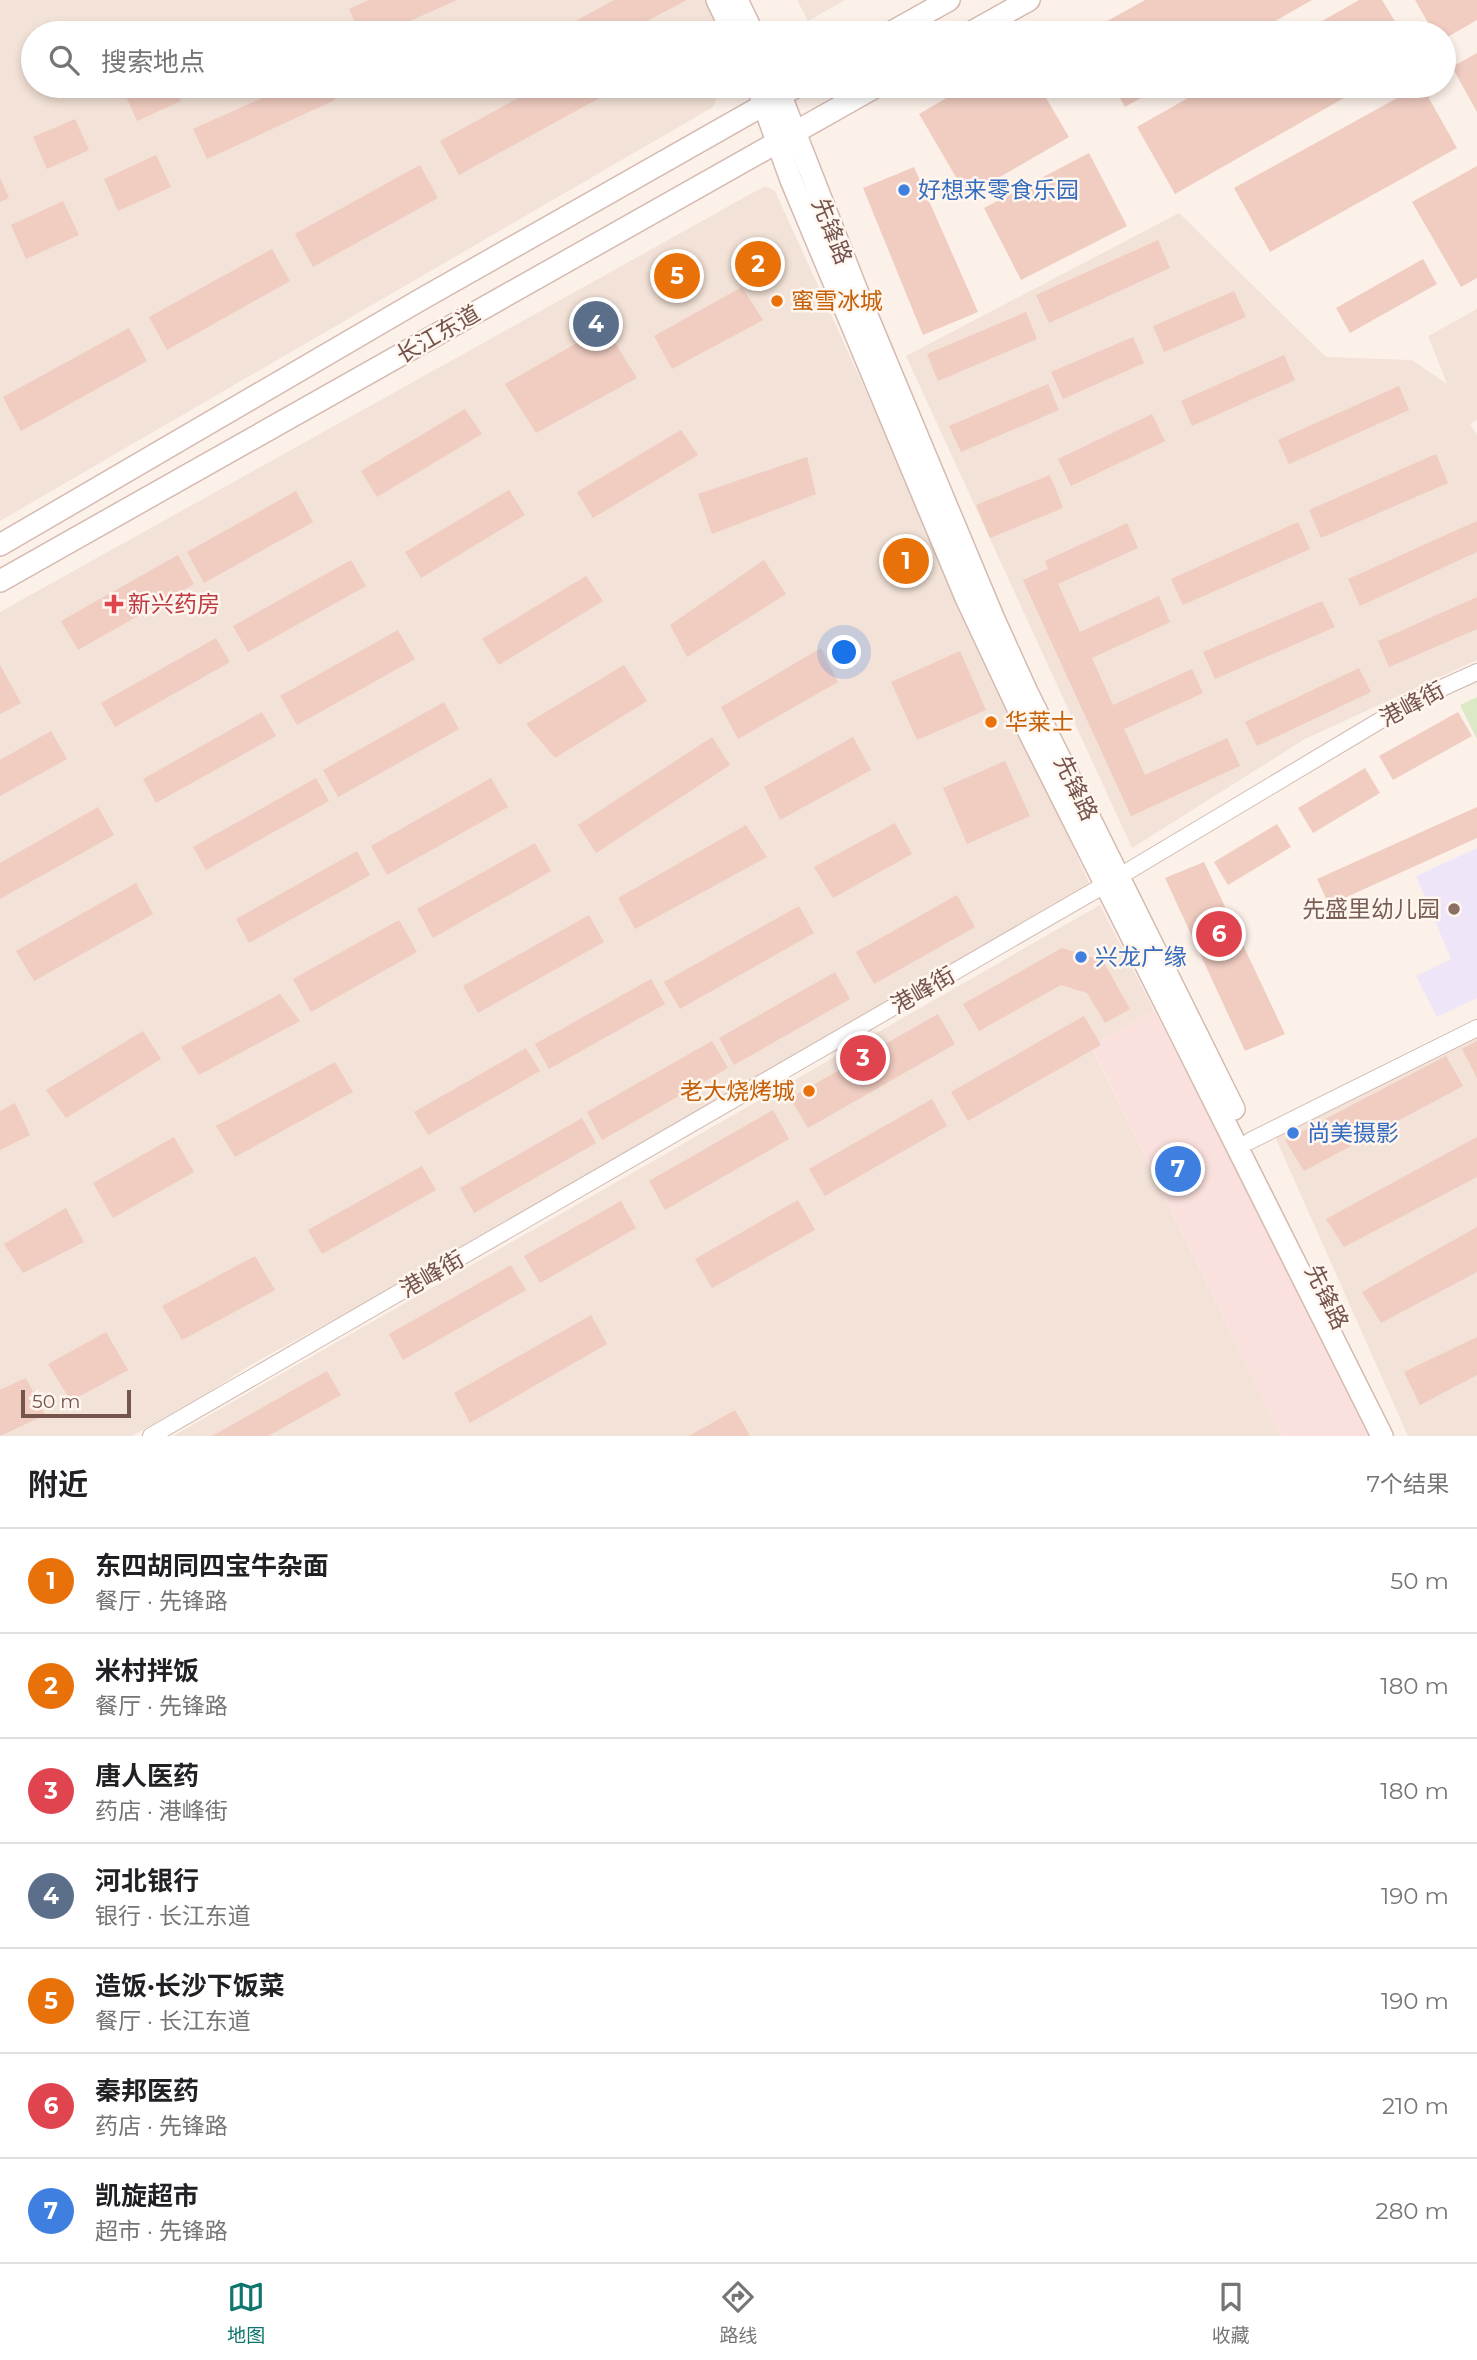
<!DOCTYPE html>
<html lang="zh">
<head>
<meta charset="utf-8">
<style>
	:root { --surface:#fff; --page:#f2f2f2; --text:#202124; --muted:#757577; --line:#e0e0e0; --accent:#0f766e }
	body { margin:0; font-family:Montserrat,"Noto Sans SC",sans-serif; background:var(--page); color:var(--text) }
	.scale { position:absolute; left:21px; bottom:18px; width:110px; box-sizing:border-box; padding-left:7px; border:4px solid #75544d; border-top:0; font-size:19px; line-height:24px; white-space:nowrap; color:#75544d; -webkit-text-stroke:5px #fef6ef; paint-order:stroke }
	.you { position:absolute; left:845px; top:653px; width:24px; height:24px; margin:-18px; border:5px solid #fff; border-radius:50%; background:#1a73e8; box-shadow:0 0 0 10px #1a73e833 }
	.badge { display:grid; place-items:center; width:46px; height:46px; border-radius:50%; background:var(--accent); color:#fff; font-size:23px; font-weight:700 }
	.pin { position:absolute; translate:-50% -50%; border:4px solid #fff; box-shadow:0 2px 7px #0006 }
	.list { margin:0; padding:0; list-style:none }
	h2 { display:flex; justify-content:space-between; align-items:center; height:91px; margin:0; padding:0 28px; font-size:30px }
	h2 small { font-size:23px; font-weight:400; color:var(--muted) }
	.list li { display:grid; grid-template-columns:46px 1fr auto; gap:21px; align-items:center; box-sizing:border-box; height:105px; padding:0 28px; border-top:2px solid var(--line) }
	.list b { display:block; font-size:26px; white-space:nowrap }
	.list p { margin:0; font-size:23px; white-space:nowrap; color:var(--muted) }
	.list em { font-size:23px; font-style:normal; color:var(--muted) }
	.icon { flex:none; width:38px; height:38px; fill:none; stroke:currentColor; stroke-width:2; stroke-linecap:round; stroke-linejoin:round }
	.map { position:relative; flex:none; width:1477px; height:1436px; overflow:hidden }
	.search { position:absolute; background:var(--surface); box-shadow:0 4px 10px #0003; left:21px; right:21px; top:21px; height:77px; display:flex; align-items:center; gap:18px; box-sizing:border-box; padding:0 24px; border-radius:38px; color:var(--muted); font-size:26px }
	.sheet { height:826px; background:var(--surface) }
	nav { display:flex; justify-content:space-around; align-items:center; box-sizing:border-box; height:98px; border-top:2px solid var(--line); background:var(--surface); font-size:19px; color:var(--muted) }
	nav a { display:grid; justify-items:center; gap:4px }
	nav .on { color:var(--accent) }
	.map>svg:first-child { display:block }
</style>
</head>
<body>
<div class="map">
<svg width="1477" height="1436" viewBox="0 0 1477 1436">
	<rect width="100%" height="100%" fill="#fcf1e9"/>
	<g fill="#f3e2d7">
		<path d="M0,0H707L723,33H33V86H722L713,107L0,521Z"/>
		<path d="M797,0H845L808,21Z"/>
		<path d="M765,186L775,191L1091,887L344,1314L252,1364L203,1396L132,1436H0V612Z"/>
		<path d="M1179,213L1326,357L1412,360L1447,384L1428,336L1477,309V420L1470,424L1477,435V660L1305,739L1132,848L906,356Z"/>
		<path d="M1100,905L1154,1010L1091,1046L1281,1436H173Z"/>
		<path d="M1477,1028V1436H1408L1272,1130Z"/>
	</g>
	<path fill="#fbe1dd" d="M1154,1010L1374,1436H1281L1091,1045Z"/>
	<path fill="#eee5f8" d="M1477,848V998L1437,1017L1416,976L1451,959L1416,876Z"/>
	<path fill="#dbe9c7" d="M1477,697V739L1460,705Z"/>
	<g fill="#f0ccc1">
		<path d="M369,0H457L383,33H360L349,9Z"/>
		<path d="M614,0H687L624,33H581L574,22Z"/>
		<path d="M1145,0H1312L1254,33H1086Z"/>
		<path d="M1359,0H1382L1402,33H1301Z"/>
		<path d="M1415,0H1477V20L1444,39V33H1434Z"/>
		<path d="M1477,53V112L1452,67Z"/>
		<path d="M137,86H174L181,101L137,121L124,92Z"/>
		<path d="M289,86H329L335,100L207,159L193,129Z"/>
		<path d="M540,86H612L614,90L459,175L440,141Z"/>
		<path d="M967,86H1039L1069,137L967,196L919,114Z"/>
		<path d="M1113,86H1162L1125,107Z"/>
		<path d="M1209,86H1365L1175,194L1137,127Z"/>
		<path d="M1419,86H1422L1457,148L1270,252L1234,188Z"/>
		<path d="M75,119L89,150L47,169L33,137Z"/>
		<path d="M1089,153L1127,226L1021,280L984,208Z"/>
		<path d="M156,155L171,187L118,211L104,179Z"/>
		<path d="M420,165L438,198L313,267L295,234Z"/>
		<path d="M1477,166V278L1461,287L1412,202Z"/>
		<path d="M914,167L978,312L923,335L863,188Z"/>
		<path d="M0,178L9,198L0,202Z"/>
		<path d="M63,201L79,235L26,259L11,225Z"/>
		<path d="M1158,240L1170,268L1049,323L1036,295Z"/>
		<path d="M272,249L290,281L167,350L149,317Z"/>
		<path d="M1423,259L1437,284L1350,333L1336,308Z"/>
		<path d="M742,287L763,320L672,369L654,336Z"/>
		<path d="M1234,291L1246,317L1164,352L1153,326Z"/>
		<path d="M1026,312L1037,339L938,381L927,354Z"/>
		<path d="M605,327L637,378L536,433L505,384Z"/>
		<path d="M129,328L147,361L21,431L3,397Z"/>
		<path d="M1133,337L1144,363L1063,399L1051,372Z"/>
		<path d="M1284,355L1295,380L1192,426L1181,401Z"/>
		<path d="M1048,384L1059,410L961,452L949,426Z"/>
		<path d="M1399,386L1409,410L1289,464L1278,440Z"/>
		<path d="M465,409L482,434L377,497L361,471Z"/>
		<path d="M1152,414L1165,441L1071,486L1058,459Z"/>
		<path d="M681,430L698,455L593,518L577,492Z"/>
		<path d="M1436,454L1448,483L1321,538L1309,510Z"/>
		<path d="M807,457L816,494L712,534L698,494Z"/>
		<path d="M1050,475L1063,508L990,538L976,505Z"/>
		<path d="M509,490L525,515L421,578L405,552Z"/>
		<path d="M296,491L313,522L204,583L187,552Z"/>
		<path d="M1477,521V552L1360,606L1348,579Z"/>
		<path d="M1298,522L1310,549L1183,605L1171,579Z"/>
		<path d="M1127,523L1138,548L1058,584L1080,632L1159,596L1170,622L1092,658L1113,705L1192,669L1203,693L1124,729L1145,775L1227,738L1240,766L1131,816L1023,580L1048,569L1045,561Z"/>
		<path d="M178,555L194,584L78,650L61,621Z"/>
		<path d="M351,560L366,586L248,652L233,626Z"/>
		<path d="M764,560L786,594L687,657L670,625Z"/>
		<path d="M586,576L603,601L499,665L482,639Z"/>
		<path d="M1477,597V629L1389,667L1378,641Z"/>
		<path d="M1322,601L1335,627L1215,679L1203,652Z"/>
		<path d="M398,630L415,659L297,725L280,696Z"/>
		<path d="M216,638L230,662L115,727L101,703Z"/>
		<path d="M821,648L838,682L738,739L721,707Z"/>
		<path d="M960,651L986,710L917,740L891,682Z"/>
		<path d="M0,665L21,703L0,714Z"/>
		<path d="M624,665L647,701L555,758L526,724Z"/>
		<path d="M1359,668L1371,692L1257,746L1245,722Z"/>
		<path d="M444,702L459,729L338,797L323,770Z"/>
		<path d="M262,712L276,736L156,803L143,779Z"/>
		<path d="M1458,712L1472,736L1393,780L1379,756Z"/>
		<path d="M51,731L67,759L0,796V760Z"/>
		<path d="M712,737L730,765L596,853L578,825Z"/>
		<path d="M853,737L871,770L780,820L764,787Z"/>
		<path d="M1005,761L1030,816L967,844L943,788Z"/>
		<path d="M1365,768L1380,793L1313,833L1298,808Z"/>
		<path d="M316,778L329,801L206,870L193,847Z"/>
		<path d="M491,778L508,807L387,875L371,846Z"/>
		<path d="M98,807L114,835L0,899V863Z"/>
		<path d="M1477,807V838L1329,905L1317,879Z"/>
		<path d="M895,823L912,854L833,898L814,867Z"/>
		<path d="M1277,824L1291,847L1228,885L1214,862Z"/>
		<path d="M746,825L767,857L635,929L618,898Z"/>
		<path d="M535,843L551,871L433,938L417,909Z"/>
		<path d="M357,851L370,875L249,943L236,919Z"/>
		<path d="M1204,862L1285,1034L1245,1051L1165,878Z"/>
		<path d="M136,883L153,914L34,981L16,951Z"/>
		<path d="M957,895L975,927L874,984L856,952Z"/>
		<path d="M799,906L814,933L680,1009L664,982Z"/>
		<path d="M589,915L604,942L478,1013L463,986Z"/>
		<path d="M399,920L417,952L311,1012L293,979Z"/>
		<path d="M1062,948L1103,961L1130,1009L1105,1023L1087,993L1061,985L979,1031L963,1004Z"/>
		<path d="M835,972L850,999L734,1065L719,1038Z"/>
		<path d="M651,979L665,1004L549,1069L535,1044Z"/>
		<path d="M280,994L300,1021L199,1075L181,1047Z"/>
		<path d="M938,1014L955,1044L808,1128L790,1098Z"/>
		<path d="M1084,1016L1101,1045L968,1121L951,1092Z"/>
		<path d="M143,1031L161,1059L66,1118L46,1090Z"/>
		<path d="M712,1041L728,1068L602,1140L587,1112Z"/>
		<path d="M1477,1041V1078L1462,1049Z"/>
		<path d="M526,1048L540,1071L428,1135L414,1112Z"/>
		<path d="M1446,1056L1463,1086L1304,1171L1285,1140Z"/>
		<path d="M335,1062L353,1092L235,1157L216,1126Z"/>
		<path d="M932,1099L947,1126L825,1196L809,1169Z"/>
		<path d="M15,1103L30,1135L0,1150V1111Z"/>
		<path d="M773,1110L789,1139L665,1210L649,1181Z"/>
		<path d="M582,1118L596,1143L474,1213L460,1188Z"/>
		<path d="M174,1137L194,1172L113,1218L93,1183Z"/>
		<path d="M1477,1137V1177L1344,1247L1326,1219Z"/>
		<path d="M422,1166L436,1190L322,1254L308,1230Z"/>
		<path d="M798,1200L815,1230L712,1288L695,1259Z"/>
		<path d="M621,1201L636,1228L540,1283L524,1256Z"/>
		<path d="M66,1208L84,1242L23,1273L4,1244Z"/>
		<path d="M1477,1227V1272L1381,1323L1362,1292Z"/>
		<path d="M255,1256L275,1290L182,1340L162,1306Z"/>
		<path d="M511,1265L526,1290L403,1360L389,1334Z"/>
		<path d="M591,1315L607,1344L470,1423L454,1393Z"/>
		<path d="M106,1332L128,1370L71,1401L48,1364Z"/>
		<path d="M1477,1337V1375L1420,1405L1404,1372Z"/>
		<path d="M327,1371L341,1395L268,1436H212Z"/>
		<path d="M26,1378L45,1415L0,1436V1390Z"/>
		<path d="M735,1410L750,1436H689Z"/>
	</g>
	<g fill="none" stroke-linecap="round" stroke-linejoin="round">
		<defs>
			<g id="street">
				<path d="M1250,1141L1477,1028"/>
				<path d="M151,1436L1120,876L1411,702L1477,672"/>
			</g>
			<g id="secondary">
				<path d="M717,0L733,33"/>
				<path d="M737,0L753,33"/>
				<path d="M890,33L949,0"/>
				<path d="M970,33L1029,0"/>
				<path d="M757,86L791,180L966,598L1030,734L1382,1436"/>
				<path d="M777,86L861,301L993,617L1027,692L1234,1109"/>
				<path d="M0,545L420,300L797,86"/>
				<path d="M0,581L877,86"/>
			</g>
		</defs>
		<use href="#street" stroke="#d0b9b1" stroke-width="18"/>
		<use href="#secondary" stroke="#d5bab1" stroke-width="24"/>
		<use href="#street" stroke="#fff" stroke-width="16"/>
		<use href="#secondary" stroke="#fff" stroke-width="21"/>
	</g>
	<g fill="#3f7fe0" stroke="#fef6ef" stroke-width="2.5">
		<circle cx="904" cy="190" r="7"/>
		<circle cx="1081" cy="957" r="7"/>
		<circle cx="1293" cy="1133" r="7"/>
	</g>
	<g fill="#e8710a" stroke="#fef6ef" stroke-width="2.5">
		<circle cx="777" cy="301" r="7"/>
		<circle cx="991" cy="722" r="7"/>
		<circle cx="809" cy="1091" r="7"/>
	</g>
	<path fill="#e0444e" stroke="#fef6ef" stroke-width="2.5" d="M110.5 593.5h7v7h7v7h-7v7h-7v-7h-7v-7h7z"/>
	<circle fill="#8d6e63" stroke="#fef6ef" stroke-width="2.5" cx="1454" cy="909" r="7"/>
	<g text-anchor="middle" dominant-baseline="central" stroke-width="5" stroke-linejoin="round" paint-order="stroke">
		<g font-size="23" fill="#366cbe" stroke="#fef6ef" text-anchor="start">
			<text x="918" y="190">好想来零食乐园</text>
			<text x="1095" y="957">兴龙广缘</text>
			<text x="1307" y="1133">尚美摄影</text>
		</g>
		<g font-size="23" fill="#75544d" stroke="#fef6ef">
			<text transform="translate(832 231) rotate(68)">先锋路</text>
			<text transform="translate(438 334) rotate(-30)">长江东道</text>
			<text transform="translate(1412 704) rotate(-28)">港峰街</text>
			<text transform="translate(1076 788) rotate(64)">先锋路</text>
			<text transform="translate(923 990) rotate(-30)">港峰街</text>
			<text transform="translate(432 1274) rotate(-30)">港峰街</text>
			<text transform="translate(1327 1297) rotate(64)">先锋路</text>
		</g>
		<g font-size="23" fill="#c56008" stroke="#fef6ef" text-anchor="start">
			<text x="791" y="301">蜜雪冰城</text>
			<text x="1005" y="722">华莱士</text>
			<text x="795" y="1091" text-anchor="end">老大烧烤城</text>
		</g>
		<g font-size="23" fill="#be3a42" stroke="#fef6ef" text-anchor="start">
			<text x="128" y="604">新兴药房</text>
		</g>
		<g font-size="23" fill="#785e54" stroke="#fef6ef" text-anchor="end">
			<text x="1440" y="909">先盛里幼儿园</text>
		</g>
	</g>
</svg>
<div class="scale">50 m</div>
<div class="you"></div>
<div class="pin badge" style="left:906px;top:561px;background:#e8710a">1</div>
<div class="pin badge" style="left:758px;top:264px;background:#e8710a">2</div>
<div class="pin badge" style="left:863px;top:1058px;background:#e0444e">3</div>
<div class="pin badge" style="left:596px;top:324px;background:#5c6f8a">4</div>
<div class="pin badge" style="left:677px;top:276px;background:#e8710a">5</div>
<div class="pin badge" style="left:1219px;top:934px;background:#e0444e">6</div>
<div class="pin badge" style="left:1178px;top:1169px;background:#3f7fe0">7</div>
<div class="search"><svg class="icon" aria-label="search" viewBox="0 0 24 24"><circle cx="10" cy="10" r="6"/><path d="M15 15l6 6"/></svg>搜索地点</div>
</div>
<section class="sheet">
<h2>附近<small>7个结果</small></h2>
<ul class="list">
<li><span class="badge" style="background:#e8710a">1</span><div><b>东四胡同四宝牛杂面</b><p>餐厅 · 先锋路</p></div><em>50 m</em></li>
<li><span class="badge" style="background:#e8710a">2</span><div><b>米村拌饭</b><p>餐厅 · 先锋路</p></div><em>180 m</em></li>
<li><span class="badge" style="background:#e0444e">3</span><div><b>唐人医药</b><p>药店 · 港峰街</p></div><em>180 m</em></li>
<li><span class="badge" style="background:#5c6f8a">4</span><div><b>河北银行</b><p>银行 · 长江东道</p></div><em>190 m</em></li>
<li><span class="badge" style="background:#e8710a">5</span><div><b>造饭·长沙下饭菜</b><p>餐厅 · 长江东道</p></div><em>190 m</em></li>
<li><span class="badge" style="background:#e0444e">6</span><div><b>秦邦医药</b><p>药店 · 先锋路</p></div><em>210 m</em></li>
<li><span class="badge" style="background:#3f7fe0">7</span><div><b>凯旋超市</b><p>超市 · 先锋路</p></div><em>280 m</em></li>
</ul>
</section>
<nav>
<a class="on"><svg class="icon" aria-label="map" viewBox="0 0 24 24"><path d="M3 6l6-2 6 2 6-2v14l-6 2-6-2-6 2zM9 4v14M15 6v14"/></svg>地图</a>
<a><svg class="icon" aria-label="directions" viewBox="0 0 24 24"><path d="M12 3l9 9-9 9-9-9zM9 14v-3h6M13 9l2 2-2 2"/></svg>路线</a>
<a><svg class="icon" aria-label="saved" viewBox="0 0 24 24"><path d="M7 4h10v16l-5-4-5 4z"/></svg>收藏</a>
</nav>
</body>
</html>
